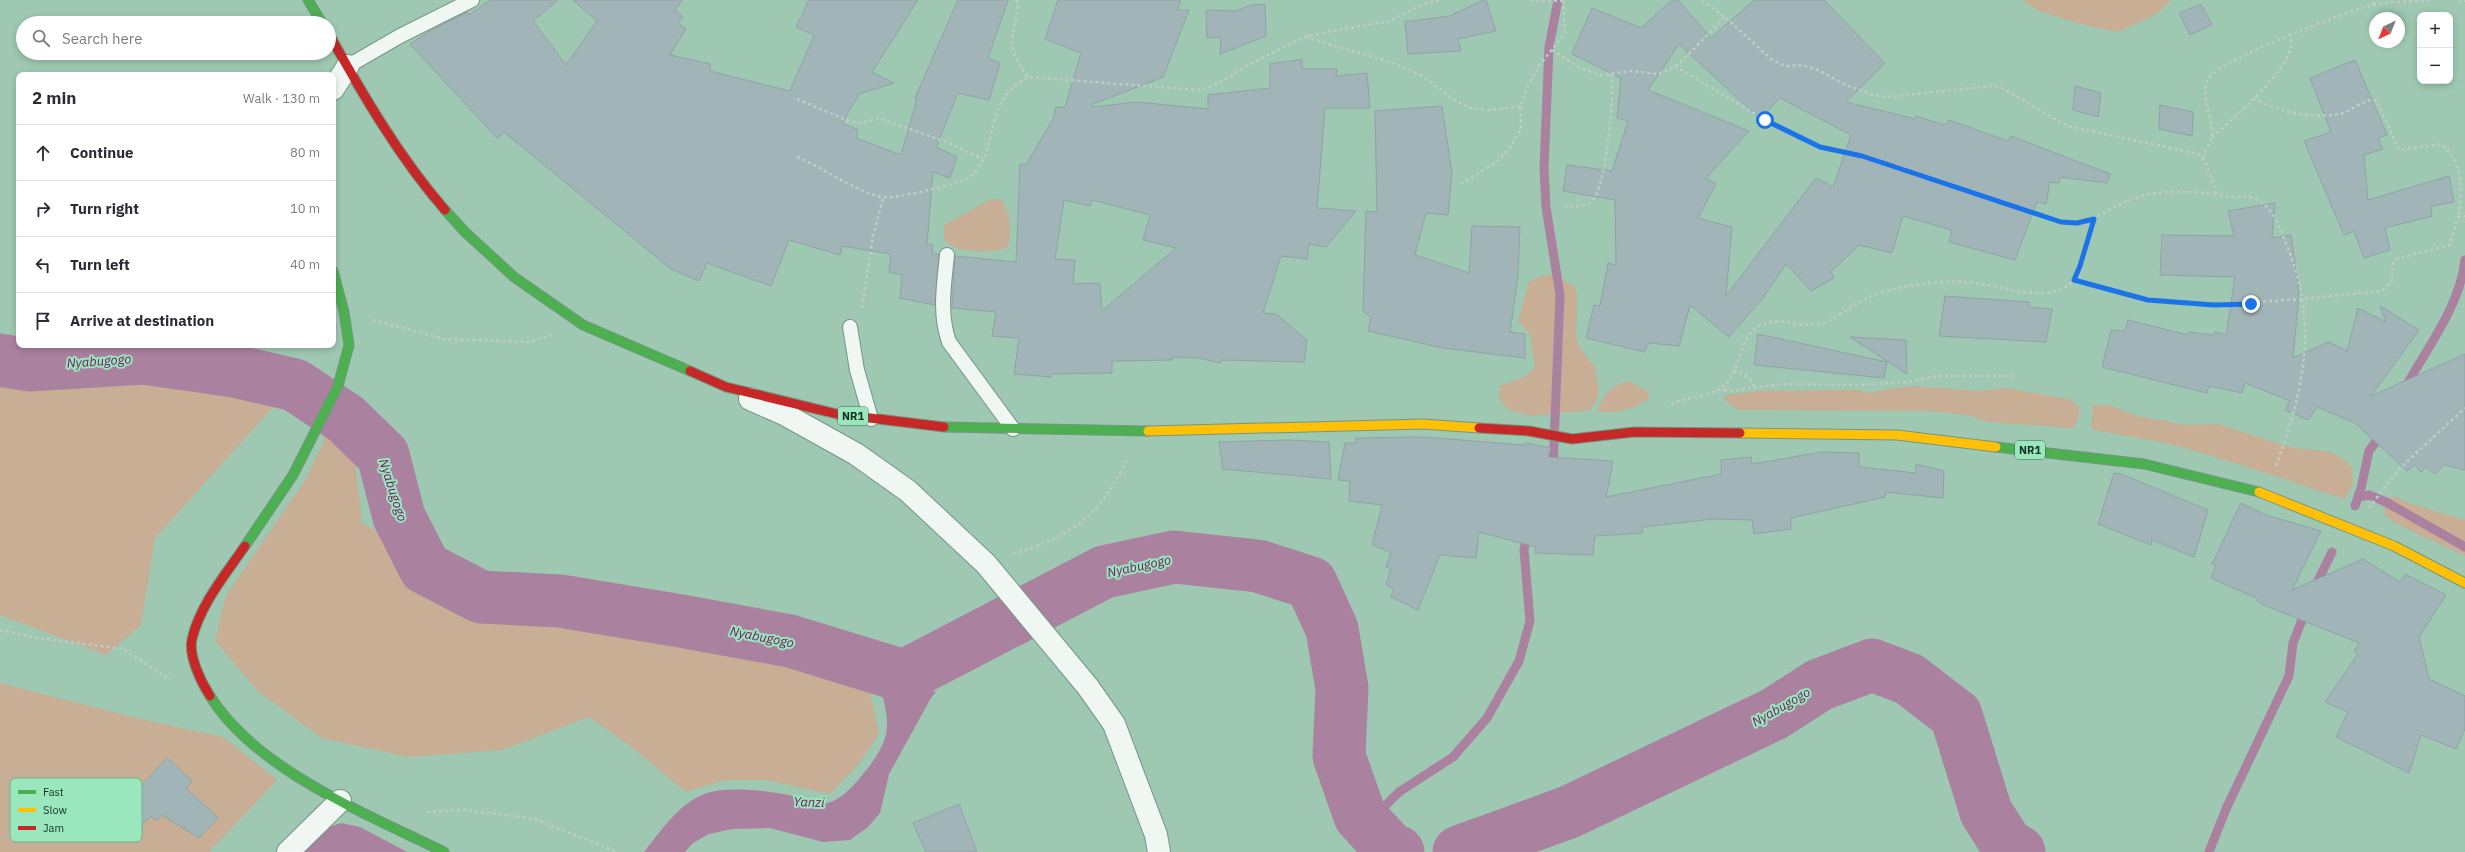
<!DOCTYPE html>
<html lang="en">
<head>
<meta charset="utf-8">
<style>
	:root { --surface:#fff; --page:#f7f7f7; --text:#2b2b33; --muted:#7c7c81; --line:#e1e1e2 }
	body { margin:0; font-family:"IBM Plex Sans",sans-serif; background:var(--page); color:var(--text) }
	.controls { position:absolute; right:12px; top:12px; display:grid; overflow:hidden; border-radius:8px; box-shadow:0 2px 6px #0003 }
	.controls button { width:36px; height:36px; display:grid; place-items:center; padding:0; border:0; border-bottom:1px solid var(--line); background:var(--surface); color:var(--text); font:20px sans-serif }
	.compass { position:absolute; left:2369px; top:12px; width:36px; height:36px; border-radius:50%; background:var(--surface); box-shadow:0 2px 6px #0003; rotate:223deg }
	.stop { position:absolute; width:12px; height:12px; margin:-9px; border:3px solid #1a73e8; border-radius:50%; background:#fff }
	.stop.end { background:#1a73e8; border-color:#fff; box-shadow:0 1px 4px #0008 }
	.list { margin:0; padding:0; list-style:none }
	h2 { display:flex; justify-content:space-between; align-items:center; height:52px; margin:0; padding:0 16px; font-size:17px }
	h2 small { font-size:13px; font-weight:400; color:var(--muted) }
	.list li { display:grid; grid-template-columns:26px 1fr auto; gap:12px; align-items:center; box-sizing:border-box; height:56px; padding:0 16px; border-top:1px solid var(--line) }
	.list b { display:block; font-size:15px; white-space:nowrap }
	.list em { font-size:13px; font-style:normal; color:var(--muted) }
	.icon { flex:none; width:22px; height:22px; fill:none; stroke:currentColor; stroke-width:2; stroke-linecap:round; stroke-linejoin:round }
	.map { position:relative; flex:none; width:2465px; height:852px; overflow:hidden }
	.search { position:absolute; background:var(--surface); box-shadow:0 2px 6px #0003; left:16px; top:16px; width:320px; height:44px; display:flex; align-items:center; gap:10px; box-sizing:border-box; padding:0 14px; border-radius:22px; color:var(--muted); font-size:15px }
	.panel { position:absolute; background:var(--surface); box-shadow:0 2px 6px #0003; left:16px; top:72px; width:320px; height:276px; border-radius:8px }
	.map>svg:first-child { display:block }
</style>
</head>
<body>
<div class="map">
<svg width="2465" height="852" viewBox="0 0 2465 852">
	<rect width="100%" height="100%" fill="#9ec8b1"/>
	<g fill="#c7ae94">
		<path d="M2022,0H2171L2157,14L2118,32L2076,23L2037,10Z"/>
		<path d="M991,199L1002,200C1010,215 1012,230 1008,247C998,253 965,252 954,247C951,246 947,242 944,240V225Z"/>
		<path d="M1553,275L1574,286L1577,293L1576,336L1579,347L1595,367L1599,393L1591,410L1531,416L1507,409L1499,398L1500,386L1526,376L1535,367L1530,334L1518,321L1529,282L1541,276Z"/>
		<path d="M151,367L284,395L155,538L141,625L106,655L0,615V376L30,384Z"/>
		<path d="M1629,381L1649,392L1648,400C1631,409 1616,415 1597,411C1606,392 1609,387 1629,381Z"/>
		<path d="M1912,386L1980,391L2005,388L2069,399L2079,406V417L2073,428L1989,422L1968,415L1930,411L1737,410L1724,399L1726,395L1757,391L1860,390L1865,393Z"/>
		<path d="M2093,405H2110L2137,416L2186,425L2217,424L2293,448L2328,451L2344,459L2352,467L2353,485L2344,499C2289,481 2236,462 2181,447C2151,439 2121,436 2091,429Z"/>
		<path d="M332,424L354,453L362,523L396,543L414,575L484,606L556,608L814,657L866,675L879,733L861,761L830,794L766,780H725L686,792L629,745L589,717L502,750L408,757L322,738L259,692L215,641L226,595L306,479Z"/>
		<path d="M2395,496L2408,503L2465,520V556L2395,523L2386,516L2382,504L2387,498Z"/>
		<path d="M0,683L136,718L223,737L277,780L209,852H0Z"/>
	</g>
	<g fill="#ab81a0">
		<path d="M904,676L936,692L931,698L889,774L880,813L868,827L850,840L823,842L770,828L732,829L709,834L693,843L685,852H644C660,832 678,805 702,795C721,786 762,790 783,794C800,796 816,809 833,801C847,795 858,780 868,768C892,736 890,724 880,686Z"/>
		<path d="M341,823L360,827L407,852H303L324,829Z"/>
	</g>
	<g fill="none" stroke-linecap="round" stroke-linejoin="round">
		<g stroke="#ab81a0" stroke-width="9">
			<path d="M2405,388C2427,348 2460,306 2465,260"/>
			<path d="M1553,468L1560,295L1546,207L1544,168L1549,47L1558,0"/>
			<path d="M2359,497L2369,495L2386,502L2465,547"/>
			<path d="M2355,506L2361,488L2369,451L2382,433"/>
			<path d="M2314,589L2332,552"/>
			<path d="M1367,824L1399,792L1453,757L1487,718L1519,661L1530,621L1524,550L1527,533"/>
			<path d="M2209,852L2226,809L2289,676L2293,643L2306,610"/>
		</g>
		<g stroke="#ab81a0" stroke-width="53">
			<path d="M0,360L29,365L144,358L234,371L295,385L346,419L383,455L399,517L425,568L481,597L560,601L681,621L790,641L904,676L1104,572L1174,557L1258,566L1311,583L1332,629L1342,688L1339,756L1360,816L1393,852H1398"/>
			<path d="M1459,852L1569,812L1774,714L1819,685L1872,665L1909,679L1956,715L1986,812L2007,845L2019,852"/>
		</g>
	</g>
	<g fill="#a1b5b8" stroke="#8fa3a5" fill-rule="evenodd">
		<path d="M490,0H558L533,21L566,65L597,21L573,0H682L675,10L683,17L678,23L686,29L670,55L710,64V71L790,91L814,35L796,27L809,0H918L872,72L894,83L859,94L842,123L858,130L856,138L901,155L917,99L915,98L958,0H1008L988,58L1000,63L989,100L958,93L936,147L957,157L950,178L933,172L927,244L933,245L932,254H939L935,305L900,298L902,275L889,272L891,254L842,246L840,255L789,240L771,286L707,263L699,281L671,269L504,132L497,138L410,44L430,31L467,12L469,15Z"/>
		<path d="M1058,0H1181L1177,10H1189L1163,77L1093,104V107L1137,102L1208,109V95L1270,88V64L1302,59V69H1337L1336,76L1367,73L1370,108H1325L1317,208L1356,211L1326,247L1309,244L1307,259L1281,256L1263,313L1276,314L1307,340L1304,362L1221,360V363L1198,358L1172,357V360L1112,361V373L1051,374V377L1014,374L1019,338L992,336L996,312L952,308L955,256L1016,262L1020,164L1026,165L1053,119L1056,107H1065L1081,53L1045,39ZM1064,200L1090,206L1092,200L1150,215L1143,240L1176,248L1102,311L1100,283L1073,284L1075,260L1055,259Z"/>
		<path d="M1483,0H1486L1496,31L1458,39L1461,51L1408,54L1405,22L1450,16Z"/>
		<path d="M1672,0H1678L1711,38L1754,0H1824L1885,63L1846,102L1915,119L1916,116L1945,125L1949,120L2008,141L2011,136L2110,174L2107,183L2060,177L2059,183L2050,182L2046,204L2037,202L2015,260L1949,242L1952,230L1903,216L1892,253L1859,245L1831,272L1834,278L1811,291L1786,264L1763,298L1729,337L1690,305L1679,346L1649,343L1644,352L1586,338L1594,305L1600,306L1608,263L1616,265L1615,200L1563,191L1567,165L1612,171L1628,121L1617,118L1621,78L1572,54L1592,8L1641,28ZM1679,44L1760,119L1780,98L1851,135L1833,187L1816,178L1726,296L1732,227L1698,218L1716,184L1706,178L1749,131L1648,90Z"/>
		<path d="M1265,4L1266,36L1220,54L1221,37L1207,38L1206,10L1235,11L1251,5Z"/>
		<path d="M2201,4L2212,25L2190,35L2179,13Z"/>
		<path d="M2355,60L2387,135L2378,138L2383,149L2364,155L2368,200L2449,176L2454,202L2431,206L2432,216L2385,228L2390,250L2364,258L2354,231L2344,235L2304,141L2331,132L2310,78Z"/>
		<path d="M2075,86L2101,93L2098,117L2073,110Z"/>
		<path d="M2160,105L2193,112L2192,136L2159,129Z"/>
		<path d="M1442,106L1452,174L1448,215L1426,213L1415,255L1469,273L1472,226L1520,227L1518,276L1510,332L1525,334V358L1443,348L1368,331L1371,318L1363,311L1366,211L1377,212L1375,111Z"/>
		<path d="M2275,203L2272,238L2291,235L2299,292L2293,358L2329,342L2347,351L2358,308L2386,322L2380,306L2419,330L2371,396L2465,354V470L2444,465L2435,474L2426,467L2421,472L2415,465L2407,471L2355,423L2317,407L2308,420L2285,410L2290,401L2245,383L2242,393L2209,386L2207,393L2102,367L2111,330L2125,331L2128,320L2188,335L2189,332L2214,335L2215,332L2226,335L2235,277L2160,275L2162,235L2234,236L2228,211Z"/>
		<path d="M1945,296L2029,302V307L2052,309L2046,342L1939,336Z"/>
		<path d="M1758,334L1887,362L1884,378L1754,365Z"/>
		<path d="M1850,337L1906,340L1907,374Z"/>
		<path d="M1423,437L1524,445L1527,443L1551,448L1548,457L1613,461L1606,497L1721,474V460L1751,457L1752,464L1822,452L1859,453V467L1916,473V464L1944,471L1943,498L1886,492L1885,497L1791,518V529L1754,534L1752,520L1713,519L1643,527L1642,533L1595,536L1593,555L1535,553L1536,547L1479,532L1476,558L1440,555L1418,610L1391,597L1393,589L1386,584L1391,569L1386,567L1391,553L1372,545L1382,505L1349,501L1350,481L1338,480L1345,443H1355L1356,438Z"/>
		<path d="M1288,440L1329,442L1331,479L1223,469L1219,442Z"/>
		<path d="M2114,473L2121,474L2208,510L2194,557L2152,540L2151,545L2098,524Z"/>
		<path d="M2241,503L2266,515L2321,531L2292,590L2363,559L2400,582L2405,574L2446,595L2419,637L2429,679L2465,696V729L2456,749L2421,735L2409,773L2336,737L2348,712L2325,702L2358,654L2354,651L2359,643L2261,604L2257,601L2258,599L2211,578L2216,566L2212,564Z"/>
		<path d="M167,758L192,781L186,788L218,818L199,838L162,815L156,821L151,816L142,825L121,808Z"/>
		<path d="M959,804L977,852H926L913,823Z"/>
	</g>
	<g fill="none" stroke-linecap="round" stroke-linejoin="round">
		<defs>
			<g id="lane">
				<path d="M348,66L400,36L472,0"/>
				<path d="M947,255C944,285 939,314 949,342L1013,429"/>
				<path d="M850,327L857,370L871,419"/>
			</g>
			<g id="street">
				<path d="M333,89L348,66"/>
				<path d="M750,399L784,414L856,454L908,491L986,564L1088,687L1114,724L1156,835L1159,852"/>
				<path d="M288,852L340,801"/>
			</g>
			<g id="fast">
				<path d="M308,0L322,23"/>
				<path d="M445,210L465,232L514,277L583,325L690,371"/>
				<path d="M944,427L1148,431"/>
				<path d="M1996,447L2144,464L2259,492"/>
				<path d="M245,546L293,475L338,386L349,345L344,312L333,271"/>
				<path d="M210,696C256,770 367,814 444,852"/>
			</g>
			<g id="slow">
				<path d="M1148,431L1423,424L1479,428"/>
				<path d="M1740,433L1897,435L1996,447"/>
				<path d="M2259,492L2394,546L2465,583"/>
			</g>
			<g id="jam">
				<path d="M329,34C363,95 399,157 445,210"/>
				<path d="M690,371L726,387L837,414L944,427"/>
				<path d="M1479,428L1529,431L1572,439L1634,432L1740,433"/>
				<path d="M210,696C201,682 188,655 192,639C200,605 225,575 245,546"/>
			</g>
		</defs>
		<use href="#lane" stroke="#749684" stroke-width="16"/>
		<use href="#street" stroke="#749684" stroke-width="24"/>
		<use href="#fast" stroke="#749684" stroke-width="11"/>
		<use href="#slow" stroke="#749684" stroke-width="11"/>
		<use href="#jam" stroke="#749684" stroke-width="11"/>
		<g stroke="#bfccc5" stroke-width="2.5" stroke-dasharray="3 3" stroke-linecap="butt">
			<path d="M1016,0L1018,5C1013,41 1005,45 1028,77"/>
			<path d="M1530,0L1562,1"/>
			<path d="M1702,0L1725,17L1771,59L1785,66L1803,65L1818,70L1848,86L1874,95L1887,97L1992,86L2002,88L2067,126L2199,154L2206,164L2217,194C2233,201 2248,192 2260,201C2274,210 2279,227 2285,241C2320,324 2304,388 2275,469"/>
			<path d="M2458,0L2465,1"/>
			<path d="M2373,5V0"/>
			<path d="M1306,36C1340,50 1376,55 1410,70C1431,79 1446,97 1466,106C1482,113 1504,109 1521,106"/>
			<path d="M1552,50L1580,68L1601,75L1632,71L1657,74L1669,70L1681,62L1725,17"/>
			<path d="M1675,66L1765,120L1820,147L1861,156L2061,222C2100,223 2106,207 2139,197C2165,189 2191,192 2217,194"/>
			<path d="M2254,98C2279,113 2315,120 2343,113C2353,110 2368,96 2377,101L2399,150L2441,144C2465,163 2461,189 2459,217"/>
			<path d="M797,99L849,121L861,123L879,118L946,142L983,159"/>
			<path d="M2212,137C2233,119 2286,73 2291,47C2292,44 2291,39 2291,35"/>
			<path d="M797,157C824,168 854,191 882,197C892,200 958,184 968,178C976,174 984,159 987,151C996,117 995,96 1028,77L1200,90L1219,83L1248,65L1306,36L1390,21L1421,5L1440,0"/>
			<path d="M2203,158C2205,151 2211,143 2212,136C2214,119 2199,96 2208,79C2218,60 2348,11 2373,5C2391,1 2412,2 2430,0"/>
			<path d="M1461,184L1495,163L1510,148L1521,129V106L1527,87L1539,66L1565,33L1563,0"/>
			<path d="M1564,206C1574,206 1588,208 1595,197C1605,181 1616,92 1611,73"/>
			<path d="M2074,280L2148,300L2214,305L2303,299L2382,291L2392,281L2393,264L2396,259L2450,245L2457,220L2459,217L2465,216"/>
			<path d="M862,308L873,236L883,198"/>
			<path d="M373,320L444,339L529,342L552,335"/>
			<path d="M1734,370L1748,377L1756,388"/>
			<path d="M1718,389L1730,391L1782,384L1860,385L1907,382L1938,376H2013"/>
			<path d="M1671,404C1687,396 1715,397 1727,383C1740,368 1739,340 1757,327C1776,314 1797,328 1818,324C1832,322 1844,311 1856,304C1875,293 1900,286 1922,284C1935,282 1950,281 1964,282C1993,283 2032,300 2060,290C2084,281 2088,241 2094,219"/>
			<path d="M2369,508L2399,469L2465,408"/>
			<path d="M1013,554C1073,536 1101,515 1128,457"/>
			<path d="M0,630L31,637L123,649L171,680"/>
			<path d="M427,812L467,810L535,819L617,852"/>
		</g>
		<use href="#lane" stroke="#f0f7f3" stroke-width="14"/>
		<use href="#street" stroke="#f0f7f3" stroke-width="22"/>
		<use href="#fast" stroke="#4caf50" stroke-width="9"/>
		<use href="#slow" stroke="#ffc107" stroke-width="9"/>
		<use href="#jam" stroke="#c62828" stroke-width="9"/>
	</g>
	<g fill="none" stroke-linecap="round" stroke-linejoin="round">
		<path stroke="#1a73e8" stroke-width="5" d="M1765,120L1820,147L1862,156L2061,222L2077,223L2094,219L2080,266L2074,280L2148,300L2214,305L2251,304"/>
	</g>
	<g text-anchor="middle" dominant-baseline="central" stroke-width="4" stroke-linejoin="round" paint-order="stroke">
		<g fill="#9ae7bd" stroke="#3a6850" stroke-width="1">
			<rect x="838" y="407" width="30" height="18" rx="3"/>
			<rect x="2015" y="441" width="30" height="18" rx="3"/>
		</g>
		<g font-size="11" font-weight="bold" fill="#113121">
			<text x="853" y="416">NR1</text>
			<text x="2030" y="450">NR1</text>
		</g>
		<g font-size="13" font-style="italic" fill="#74125e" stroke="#9ae7bd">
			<text transform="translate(99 361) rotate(-4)">Nyabugogo</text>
			<text transform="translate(393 490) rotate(72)">Nyabugogo</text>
			<text transform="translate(1139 566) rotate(-12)">Nyabugogo</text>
			<text transform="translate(762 637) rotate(11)">Nyabugogo</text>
			<text transform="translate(1781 707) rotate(-30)">Nyabugogo</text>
			<text transform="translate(809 802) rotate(2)">Yanzi</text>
		</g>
	</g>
	<rect x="10" y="778" width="132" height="64" rx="6" fill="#9ae7bd" stroke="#71b08e" stroke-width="1"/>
	<rect x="18" y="790" width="18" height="4" fill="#4caf50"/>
	<rect x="18" y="808" width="18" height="4" fill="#ffc107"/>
	<rect x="18" y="826" width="18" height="4" fill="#c62828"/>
	<g font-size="11" fill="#113121">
		<text x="43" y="796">Fast</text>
		<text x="43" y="814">Slow</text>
		<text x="43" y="832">Jam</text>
	</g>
</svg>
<div class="controls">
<button>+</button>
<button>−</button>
</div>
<svg class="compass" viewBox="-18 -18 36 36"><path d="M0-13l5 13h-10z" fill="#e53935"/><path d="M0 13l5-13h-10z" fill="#7c7c81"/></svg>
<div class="stop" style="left:1765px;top:120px"></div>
<div class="stop end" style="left:2251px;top:304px"></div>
<div class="search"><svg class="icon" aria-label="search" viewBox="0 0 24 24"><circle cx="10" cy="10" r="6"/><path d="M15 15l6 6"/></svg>Search here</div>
<section class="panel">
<h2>2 min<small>Walk · 130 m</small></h2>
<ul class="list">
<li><svg class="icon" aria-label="ahead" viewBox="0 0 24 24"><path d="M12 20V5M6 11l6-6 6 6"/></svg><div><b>Continue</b></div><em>80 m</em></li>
<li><svg class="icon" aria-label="right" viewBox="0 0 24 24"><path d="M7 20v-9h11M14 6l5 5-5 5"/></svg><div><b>Turn right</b></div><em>10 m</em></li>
<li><svg class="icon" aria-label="left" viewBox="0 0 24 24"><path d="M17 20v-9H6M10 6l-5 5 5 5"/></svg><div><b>Turn left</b></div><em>40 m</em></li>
<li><svg class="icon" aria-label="arrive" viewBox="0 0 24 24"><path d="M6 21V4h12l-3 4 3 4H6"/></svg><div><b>Arrive at destination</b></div></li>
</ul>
</section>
</div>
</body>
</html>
